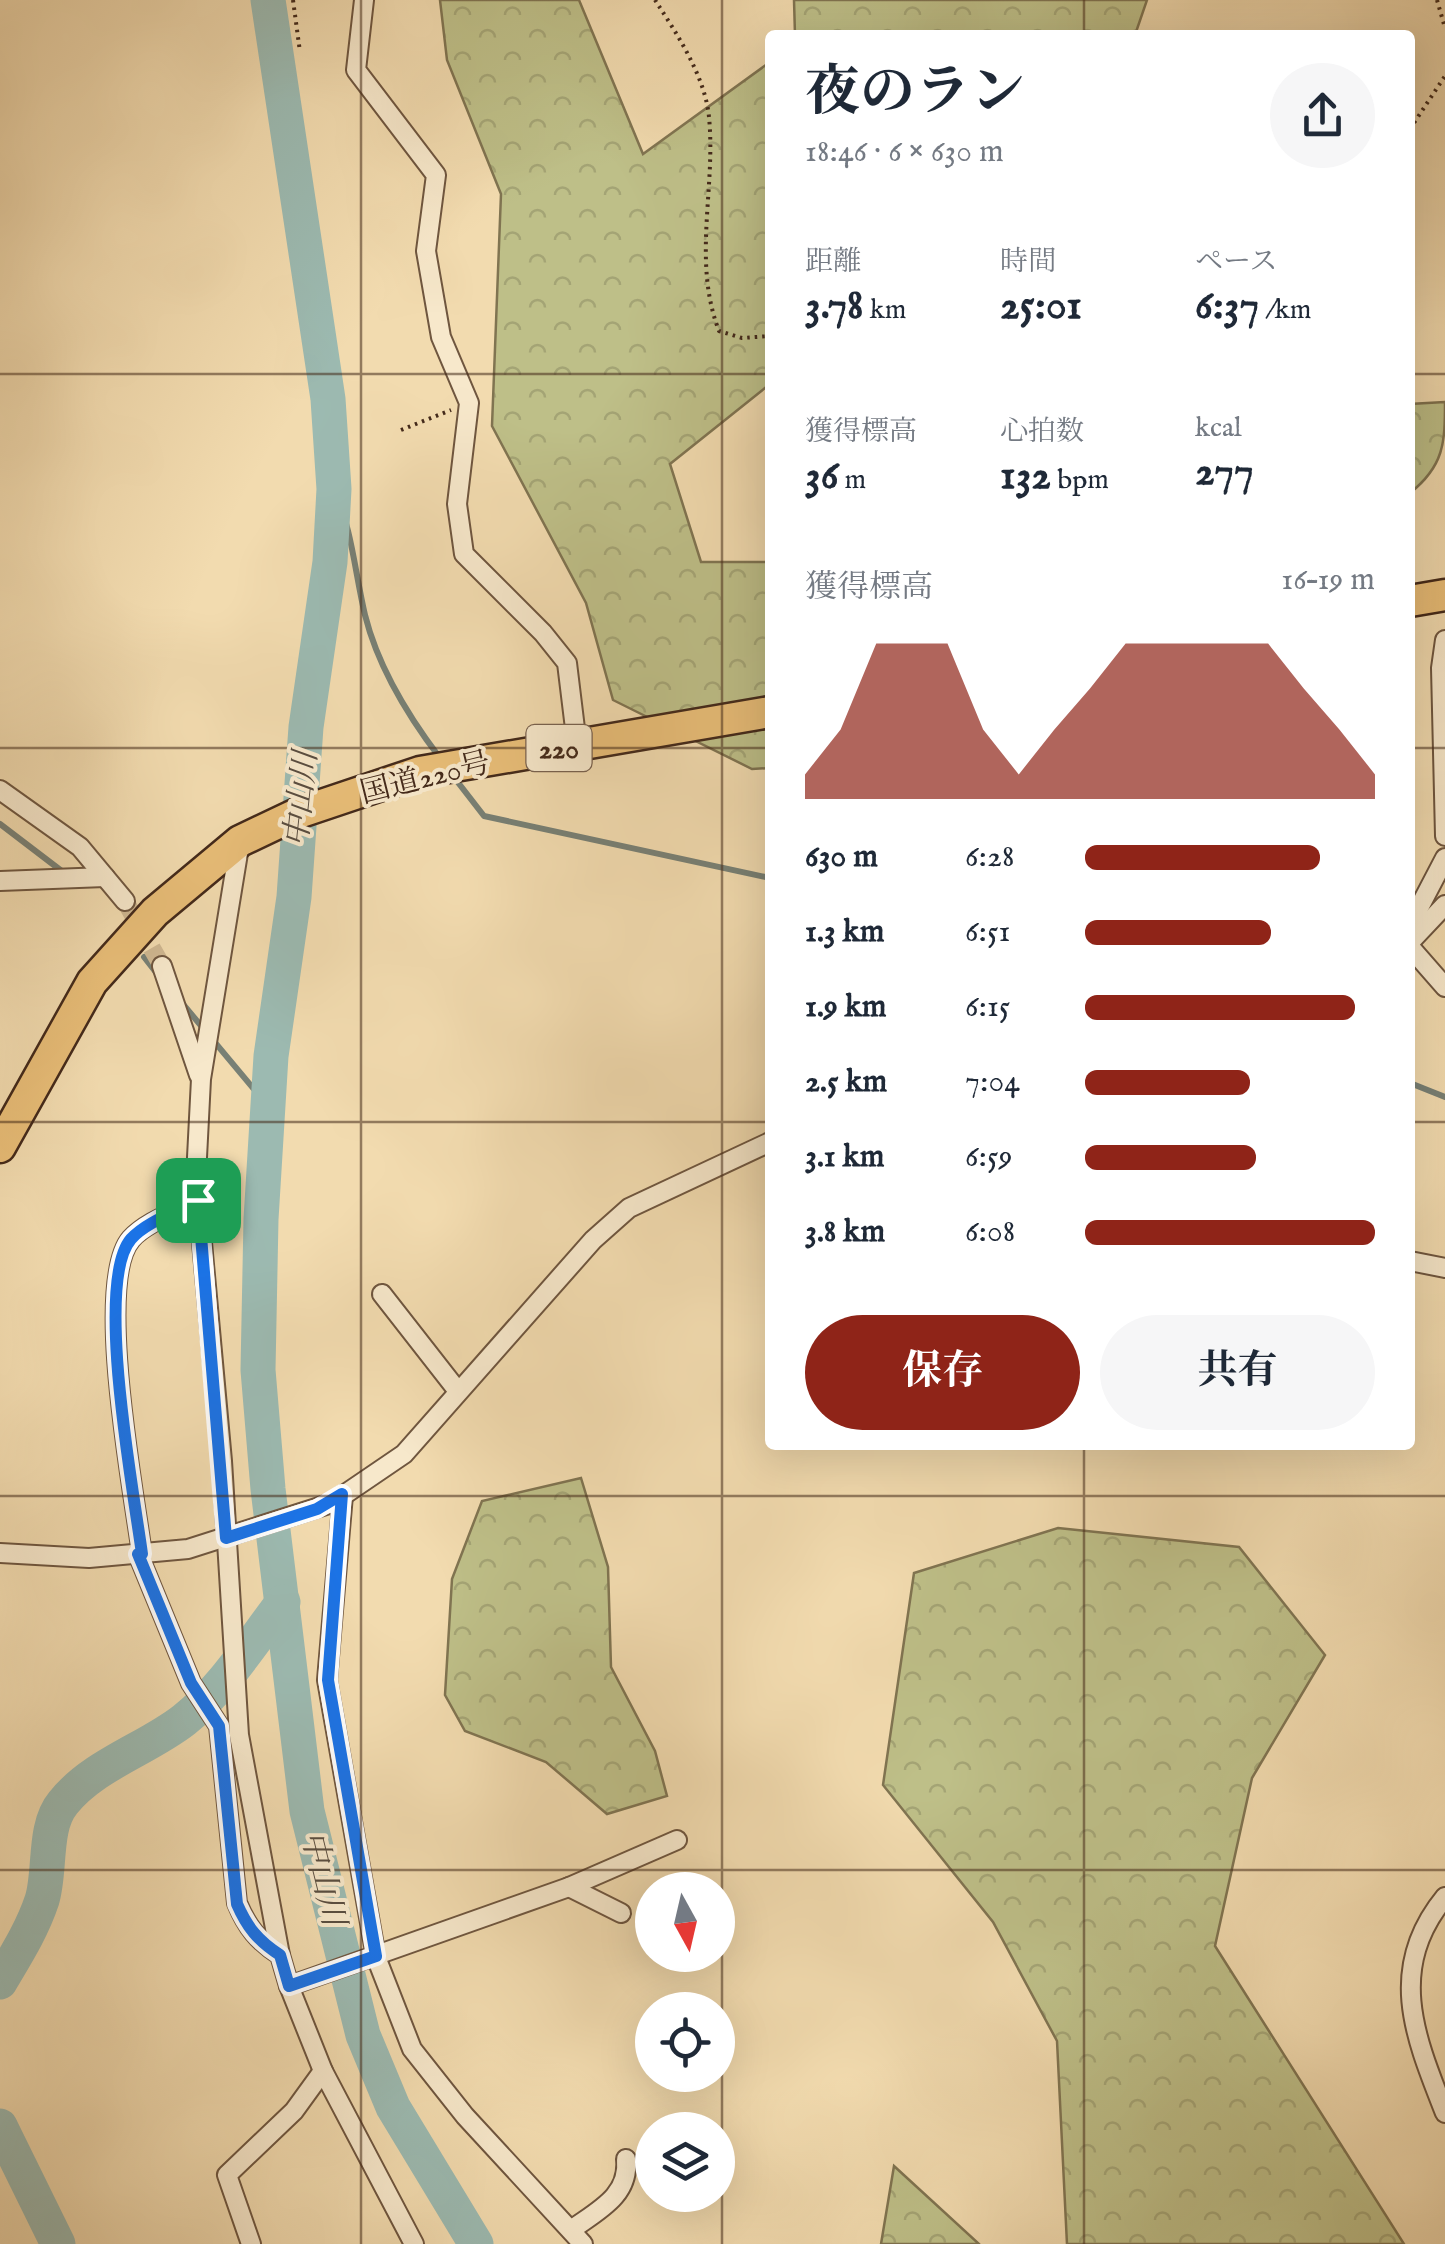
<!DOCTYPE html>
<html lang="ja">
<head>
<meta charset="utf-8">
<style>
	body { margin:0; font-family:"IM FELL English","Noto Serif JP",serif; background:#f6f6f7; color:#1f2937; height:100vh; display:flex; flex-direction:column; font-size:38px; white-space:nowrap }
	* { box-sizing:border-box; margin:0 }
	p { font-size:32px; color:#747a83 }
	.icon { flex:none; width:55px; height:55px; fill:none; stroke:currentColor; stroke-width:2; stroke-linecap:round; stroke-linejoin:round }
	.map { position:relative; flex:1; overflow:hidden }
	.details { position:absolute; left:765px; top:30px; width:650px; height:1420px; display:flex; flex-direction:column; background:#fff; border-radius:10px; box-shadow:0 10px 40px #0002 }
	.details>* { flex:none }
	.needle { width:65px; rotate:172deg }
	.tools { position:absolute; left:635px; top:1872px; display:grid; gap:20px }
	.tools a { display:grid; place-items:center; width:100px; height:100px; border-radius:50%; background:#fff; box-shadow:0 10px 40px #0002; font-size:50px }
	.pin { position:absolute; display:grid; place-items:center; width:85px; height:85px; color:#fff; margin:-42px; border-radius:20px; box-shadow:0 5px 15px #0006 }
	.round { display:grid; place-items:center; flex:none; width:105px; height:105px; border-radius:52px; background:#f6f6f7 }
	.overview { display:flex; align-items:center; justify-content:space-between; height:170px; padding:0 40px }
	h1 { font-size:55px; font-weight:700; line-height:75px }
	.stats { display:grid; grid-template-columns:repeat(3,1fr); gap:15px; height:170px; padding:10px 40px }
	.stats div { display:grid; align-content:center }
	.stats b { font-size:42px; font-weight:700 }
	.stats small { font-size:28px; font-weight:400 }
	.stats p { font-size:28px }
	.chart { height:280px; padding:20px 40px }
	.chart p { display:flex; justify-content:space-between }
	.chart svg { width:100%; height:180px; margin-top:10px; fill:#8f2418; opacity:.7 }
	.button { display:flex; gap:20px; margin-top:auto; padding:20px 40px }
	.button a { flex:1; height:115px; border-radius:60px; background:#8f2418; color:#fff; font-size:40px; font-weight:700; line-height:115px; text-align:center }
	.button a+a { background:#f6f6f7; color:#1f2937 }
	ul { padding:0 40px; list-style:none; font-size:32px }
	li { display:grid; grid-template-columns:160px 120px 1fr; align-items:center; height:75px }
	li i { height:25px; border-radius:12px; background:#8f2418 }
	.map>svg:first-child { display:block }
</style>
</head>
<body>
<div class="map">
<svg width="1445" height="2244" viewBox="0 0 1445 2244">
	<defs>
		<pattern id="forest-crowns" width="20" height="18" patternUnits="userSpaceOnUse" patternTransform="scale(2.5)"><rect width="20" height="18" fill="#bebf88"/><path d="M2 6a3 3 0 1 1 6 0M12 15a3 3 0 1 1 6 0" fill="none" stroke="#a4a475"/></pattern>
	</defs>
	<rect width="100%" height="100%" fill="#f2dbaf"/>
	<filter id="stains"><feTurbulence type="fractalNoise" baseFrequency=".002" numOctaves="4"/><feColorMatrix values="0 0 0 0 .2 0 0 0 0 .09 0 0 0 0 .02 0 0 0 .5 -.17"/></filter>
	<radialGradient id="worn" r=".72"><stop offset=".6" stop-color="#630" stop-opacity="0"/><stop offset="1" stop-color="#630" stop-opacity=".3"/></radialGradient>
	<g fill="url(#forest-crowns)" stroke="#807451" stroke-width="2.5">
		<polygon points="440,0 579,0 643,154 770,62 770,384 670,464 701,562 770,562 770,768 752,769 613,700 586,603 492,426 501,194 447,60"/>
		<polygon points="794,0 1147,0 1135,35 795,35"/>
		<path d="M1445,402c0,41 -1,64 -35,91v-89z"/>
		<polygon points="581,1478 608,1567 611,1667 655,1751 667,1796 607,1814 546,1762 465,1731 445,1695 452,1579 482,1501"/>
		<polygon points="1058,1528 1239,1547 1325,1655 1252,1778 1215,1946 1404,2244 1067,2244 1057,2041 993,1922 883,1785 914,1573"/>
		<polygon points="894,2166 979,2244 881,2244"/>
	</g>
	<g fill="none" stroke-linecap="round" stroke-linejoin="round">
		<g stroke="#788075" stroke-width="6">
			<path d="M334,489c18,40 21,84 31,126 13,52 43,101 75,143"/>
			<polyline points="453,776 484,816 770,878"/>
			<polyline points="0,824 63,872"/>
			<polyline points="144,957 158,975"/>
			<polyline points="182,1003 268,1106"/>
			<polyline points="1410,1083 1445,1097"/>
		</g>
		<g stroke="#9cbab1" stroke-width="35">
			<polyline points="268,0 328,399 334,489 330,562 306,727 294,897 271,1056 261,1219 258,1370 268,1489 307,1811 363,2035 393,2107 476,2244"/>
			<path d="M0,1982c16,-27 32,-52 42,-82 9,-29 1,-73 21,-97 30,-38 84,-54 121,-83 40,-32 68,-78 99,-118"/>
			<polyline points="0,2126 58,2244"/>
		</g>
		<polyline stroke="#cfb791" stroke-width="18" stroke-dasharray="18 9" stroke-linecap="butt" points="125,901 162,966"/>
		<g stroke="#6f563f" stroke-width="22">
			<g id="minor">
				<polyline points="364,0 356,70 436,175 426,251 441,337 469,403 457,504 464,554 543,633 567,663 577,745"/>
				<polyline points="1445,640 1441,668 1445,836"/>
				<polyline points="0,790 80,847 125,901"/>
				<polyline points="240,841 201,1079 196,1177 222,1461 239,1735 280,1955"/>
				<polyline points="0,881 105,877"/>
				<polyline points="1410,925 1445,858"/>
				<polyline points="1410,942 1445,905"/>
				<polyline points="1410,947 1445,987"/>
				<polyline points="162,966 199,1075"/>
				<polyline points="1410,1261 1445,1268"/>
				<polyline points="382,1294 457,1390"/>
				<polyline points="343,1495 327,1680 376,1957 412,2049 465,2116 583,2244"/>
				<polyline points="0,1553 89,1558 188,1549 332,1503 404,1454 593,1240 629,1208 770,1142"/>
				<path d="M138,1554l53,129 28,43 18,177c10,24 21,38 43,52l9,31 280,-99 108,-47"/>
				<path d="M142,1554c-8,-61 -48,-272 -11,-315 15,-17 47,-28 67,-39"/>
				<polyline points="569,1887 621,1913"/>
				<path d="M1445,1897c-59,72 -30,140 0,216"/>
				<polyline points="289,1986 323,2071 414,2244"/>
				<path d="M571,2230c26,-19 59,-34 55,-71"/>
				<polyline points="251,2244 227,2175 294,2111 323,2071"/>
			</g>
		</g>
		<g stroke="#43291a" stroke-width="35">
			<g id="trunk">
				<polyline points="1410,601 1445,595"/>
				<polyline points="0,1147 92,982 155,912 240,841 301,812 420,772 770,712"/>
			</g>
		</g>
		<g stroke="#43291a" stroke-width="4" stroke-dasharray="2.5 5" stroke-linecap="butt">
			<polyline points="293,0 300,52"/>
			<path d="M655,0c22,34 50,76 54,117 7,72 -17,144 10,214l23,7 28,-2"/>
			<polyline points="1437,0 1445,28"/>
			<polyline points="1410,129 1445,76"/>
			<polyline points="401,430 451,410"/>
		</g>
		<use href="#minor" stroke="#f7e8cb" stroke-width="18"/>
		<use href="#trunk" stroke="#e9be78" stroke-width="30"/>
	</g>
	<g fill="none" stroke-linecap="round" stroke-linejoin="round">
		<g stroke="#fff" stroke-width="20">
			<path id="route" d="M198,1200l28,338 91,-29 25,-15 -14,186 48,276 -87,30 -9,-31c-22,-14 -33,-28 -43,-51l-18,-178 -28,-43 -53,-129h4c-8,-61 -48,-272 -11,-315 15,-17 47,-28 67,-39z"/>
		</g>
		<use href="#route" stroke="#1a73e8" stroke-width="12"/>
	</g>
	<path fill="none" stroke="#43291a" stroke-width="2.5" stroke-opacity="0.55" d="M361,0v2244M722,0v2244M1084,0v35M0,374h770M1410,374h35M0,748h770M1410,748h35M0,1122h770M1410,1122h35M1084,1445v799M0,1496h1445M0,1870h1445"/>
	<g text-anchor="middle" stroke-width="8" stroke-linejoin="round" paint-order="stroke">
		<rect fill="#f7e8cb" stroke="#79624f" stroke-width="2.5" x="526.5" y="725" width="65" height="46" rx="8"/>
		<g font-size="28" font-weight="bold" fill="#43291a">
			<text x="559" y="758">220</text>
		</g>
		<g font-size="30" fill="#43291a" stroke="#f7e8cb">
			<text transform="translate(425 777) rotate(-14)" y="10">国道220号</text>
		</g>
		<g font-size="32" font-style="italic" fill="#594d40" stroke="#f7e8cb">
			<text transform="translate(300 799) rotate(-84)" y="11">中山川</text>
			<text transform="translate(324 1878) rotate(76)" y="11">中山川</text>
		</g>
	</g>
	<rect width="100%" height="100%" filter="url(#stains)"/>
	<rect width="100%" height="100%" fill="url(#worn)"/>
</svg>
<div class="tools">
<a><svg class="needle" viewBox="-14 -14 28 28"><path d="M0-13l5 13h-10z" fill="#e53935"/><path d="M0 13l5-13h-10z" fill="#747a83"/></svg></a>
<a><svg class="icon" aria-label="locate" viewBox="0 0 24 24"><circle cx="12" cy="12" r="6"/><path d="M12 2v4M12 18v4M2 12h4M18 12h4"/></svg></a>
<a><svg class="icon" aria-label="layers" viewBox="0 0 24 24"><path d="M12 4l9 5-9 5-9-5zM3 14l9 5 9-5"/></svg></a>
</div>
<div class="pin" style="left:198px;top:1200px;background:#1e9e55"><svg class="icon" aria-label="arrive" viewBox="0 0 24 24"><path d="M6 21V4h12l-3 4 3 4H6"/></svg></div>
<section class="details">
<div class="overview"><div><h1>夜のラン</h1><p>18:46 · 6 × 630 m</p></div><a class="round"><svg class="icon" aria-label="share" viewBox="0 0 24 24"><path d="M12 15V3M7 8l5-5 5 5M5 13v7h14v-7"/></svg></a></div>
<div class="stats">
<div><p>距離</p><b>3.78<small> km</small></b></div>
<div><p>時間</p><b>25:01</b></div>
<div><p>ペース</p><b>6:37<small> /km</small></b></div>
</div>
<div class="stats">
<div><p>獲得標高</p><b>36<small> m</small></b></div>
<div><p>心拍数</p><b>132<small> bpm</small></b></div>
<div><p>kcal</p><b>277</b></div>
</div>
<div class="chart"><p><span>獲得標高</span>16–19 m</p>
<svg viewBox="0 0 160 44" preserveAspectRatio="none"><path d="M0 44V38L10 27L20 6L30 6L40 6L50 27L60 38L70 27L80 17L90 6L100 6L110 6L120 6L130 6L140 17L150 27L160 38V44z"/></svg>
</div>
<ul>
<li><b>630 m</b>6:28<i style="width:81%"></i></li>
<li><b>1.3 km</b>6:51<i style="width:64%"></i></li>
<li><b>1.9 km</b>6:15<i style="width:93%"></i></li>
<li><b>2.5 km</b>7:04<i style="width:57%"></i></li>
<li><b>3.1 km</b>6:59<i style="width:59%"></i></li>
<li><b>3.8 km</b>6:08<i style="width:100%"></i></li>
</ul>
<div class="button"><a>保存</a><a>共有</a></div>
</section>
</div>
</body>
</html>
